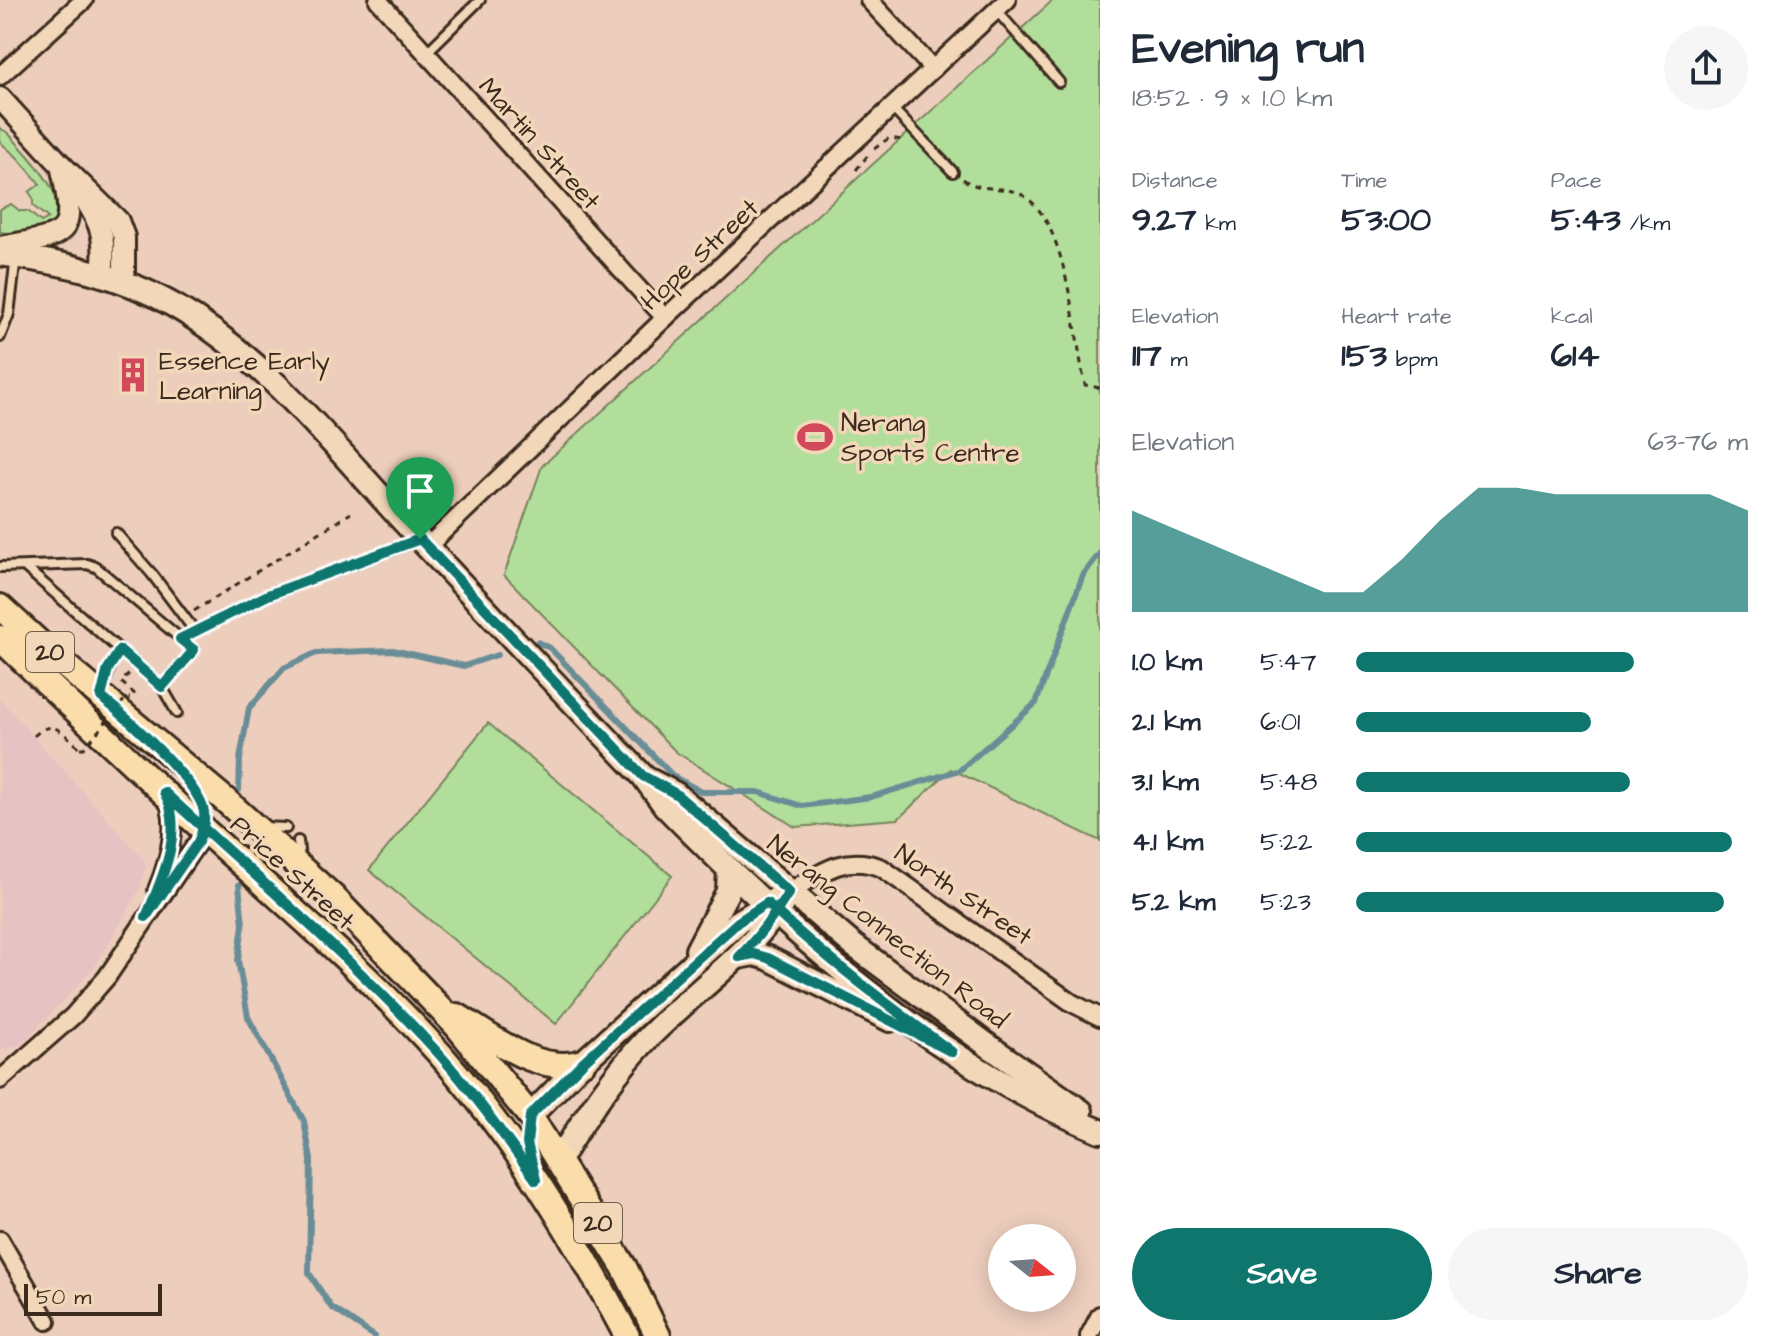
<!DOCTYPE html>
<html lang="en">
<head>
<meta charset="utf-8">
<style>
	body { margin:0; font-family:"Architects Daughter",sans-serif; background:#f6f6f7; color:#1f2937; height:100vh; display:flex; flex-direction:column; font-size:30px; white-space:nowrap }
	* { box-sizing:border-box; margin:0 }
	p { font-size:26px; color:#747a83 }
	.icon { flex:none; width:44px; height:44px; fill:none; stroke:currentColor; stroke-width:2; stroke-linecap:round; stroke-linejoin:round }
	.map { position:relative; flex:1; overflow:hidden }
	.sheet { display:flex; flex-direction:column; background:#fff; width:680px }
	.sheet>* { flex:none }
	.needle { width:52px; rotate:107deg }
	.fabs { position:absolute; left:988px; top:1224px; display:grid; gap:16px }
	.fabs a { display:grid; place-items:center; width:88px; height:88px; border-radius:50%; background:#fff; box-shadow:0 4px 20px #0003; font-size:40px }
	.scale { position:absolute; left:24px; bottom:20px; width:138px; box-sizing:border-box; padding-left:8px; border:4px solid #3b2a1e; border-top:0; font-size:22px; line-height:28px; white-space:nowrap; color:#3b2a1e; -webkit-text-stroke:6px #f3d7b9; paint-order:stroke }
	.pin { position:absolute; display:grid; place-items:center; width:68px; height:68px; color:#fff; margin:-82px -34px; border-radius:50% 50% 50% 0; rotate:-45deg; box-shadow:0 0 8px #0007 }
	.pin .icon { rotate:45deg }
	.round { display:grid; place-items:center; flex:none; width:84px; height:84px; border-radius:42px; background:#f6f6f7 }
	.overview { display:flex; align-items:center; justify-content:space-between; height:136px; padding:0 32px }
	h1 { font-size:44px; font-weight:700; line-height:60px }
	.metrics { display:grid; grid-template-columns:repeat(3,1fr); gap:12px; height:136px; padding:8px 32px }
	.metrics div { display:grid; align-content:center }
	.metrics b { font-size:34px; font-weight:700 }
	.metrics small { font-size:22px; font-weight:400 }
	.metrics p { font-size:22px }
	.chart { height:224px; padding:16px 32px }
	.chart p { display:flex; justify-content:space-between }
	.chart svg { width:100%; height:144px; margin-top:8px; fill:#0f766e; opacity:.7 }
	.cta { display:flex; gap:16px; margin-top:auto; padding:16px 32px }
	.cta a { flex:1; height:92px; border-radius:48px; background:#0f766e; color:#fff; font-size:32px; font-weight:700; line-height:92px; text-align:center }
	.cta a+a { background:#f6f6f7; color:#1f2937 }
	ul { padding:0 32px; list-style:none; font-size:26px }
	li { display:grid; grid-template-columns:128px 96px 1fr; align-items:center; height:60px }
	li i { height:20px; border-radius:10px; background:#0f766e }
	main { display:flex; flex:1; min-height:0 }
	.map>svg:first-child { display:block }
</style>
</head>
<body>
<main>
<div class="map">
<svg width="1100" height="1336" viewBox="0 0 1100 1336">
	<rect width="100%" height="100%" fill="#edcebd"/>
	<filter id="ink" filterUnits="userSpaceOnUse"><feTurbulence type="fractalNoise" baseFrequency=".0125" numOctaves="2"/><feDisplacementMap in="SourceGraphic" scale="16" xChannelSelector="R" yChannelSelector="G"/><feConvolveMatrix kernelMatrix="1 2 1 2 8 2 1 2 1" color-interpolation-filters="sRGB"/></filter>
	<g filter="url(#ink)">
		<polygon fill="#e6c3c2" points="0,699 146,862 141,887 95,967 21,1045 0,1051"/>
		<g fill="#b2de9b" stroke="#76845c" stroke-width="2">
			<polygon points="1053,0 1100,0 1100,841 951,769 898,819 795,827 676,752 504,575 542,466"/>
			<path d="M0,128l8,5c18,21 89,89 24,101 -10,2 -22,-1 -32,-2v-23l11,-5 9,7h8l13,11 7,-4 -15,-12v-8l-4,-6 11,-8 -22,-26 -18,-16z"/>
			<polygon points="488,723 672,876 556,1024 369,870"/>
		</g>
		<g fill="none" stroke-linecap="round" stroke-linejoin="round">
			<g stroke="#698d97" stroke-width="6">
				<polyline points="537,642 550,648 674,777 702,792 758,792 802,806 871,797 960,770 1036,703 1083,575 1100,553"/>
				<polyline points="239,790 240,759 249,708 284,668 316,653 393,650 464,666 497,655"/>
				<polyline points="239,885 243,925 238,960 248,1017 304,1121 311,1160 309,1273 331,1307 374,1336"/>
			</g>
			<g stroke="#3b2a1e" stroke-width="14">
				<g id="service">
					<polyline points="997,11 1059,82"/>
					<polyline points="426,53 480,0"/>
					<polyline points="892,108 953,172"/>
					<polyline points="0,337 9,314 16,257"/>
					<polyline points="116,533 152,574 194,630"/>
					<polyline points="0,567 87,564 96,567 194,650 162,687"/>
					<polyline points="26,568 162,687 177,713"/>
					<polyline points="180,639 268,595 419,540"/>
					<polyline points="102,693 111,664 120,650"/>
					<polyline points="263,827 286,828"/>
					<polyline points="298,841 300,860"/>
				</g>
			</g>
			<g stroke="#3b2a1e" stroke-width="22">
				<g id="minor">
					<polyline points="378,0 665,318"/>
					<polyline points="869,0 933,69"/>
					<polyline points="0,76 84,0"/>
					<polyline points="427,547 665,318 1007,0"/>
					<path d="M157,890c11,-27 23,-66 9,-94"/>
					<path d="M789,892c32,-19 55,-39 93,-24l190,135 28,14"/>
					<polyline points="0,1080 73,1016 107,977 198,842 203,828"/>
					<polyline points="0,1240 47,1321"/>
					<polyline points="1089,1336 1100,1315"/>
				</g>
			</g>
			<g stroke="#3b2a1e" stroke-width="26">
				<g id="tertiary">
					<polyline points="0,98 61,165 118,221 124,237 124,282"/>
					<path d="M84,198c19,28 22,43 18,77"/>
					<path d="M0,247c68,-13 78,-7 61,-82"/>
				</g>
			</g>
			<g stroke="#3b2a1e" stroke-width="28">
				<g id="secondary">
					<path d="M0,254c60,8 121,21 173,51 89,51 153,132 221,206 82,89 165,177 249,265l22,30c126,128 267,256 435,325"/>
					<polyline points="649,780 676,794 853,945 986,1044 1081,1111"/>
					<polyline points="697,950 728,891 729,869"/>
					<polyline points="739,957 754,954 768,958 890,1020"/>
					<polyline points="530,1116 583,1062 738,922 778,898"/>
					<path d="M559,1160c25,-42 53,-84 87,-120 46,-48 102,-83 139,-140"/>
				</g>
			</g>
			<g stroke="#3b2a1e" stroke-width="30">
				<g id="primary">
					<polyline points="0,607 56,658 225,800 334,898 457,1026 530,1116 624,1267 658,1336"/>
					<path d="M0,638c67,64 134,128 203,191 81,73 164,144 237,225 75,85 134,182 187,282"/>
					<path d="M457,1016c37,22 81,60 126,46"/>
				</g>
			</g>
			<g stroke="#3b2a1e" stroke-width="3" stroke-dasharray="6 6" stroke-linecap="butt">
				<polyline points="874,149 889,138 903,140"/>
				<polyline points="856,170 869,154"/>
				<path d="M963,179c19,15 45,4 64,19 41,30 47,136 58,187l15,3"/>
				<polyline points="194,611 351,513"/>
				<polyline points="129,674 121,682 137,696"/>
				<path d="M34,736c20,-19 29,-2 46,12"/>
			</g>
			<use href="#service" stroke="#f3d7b9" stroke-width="8"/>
			<use href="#minor" stroke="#f3d7b9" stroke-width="16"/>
			<use href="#tertiary" stroke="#f3d7b9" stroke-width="20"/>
			<use href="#secondary" stroke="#f3d7b9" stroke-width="22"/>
			<use href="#primary" stroke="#faddab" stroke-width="24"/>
			<polyline stroke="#3b2a1e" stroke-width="3" stroke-dasharray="6 6" stroke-linecap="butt" points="80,748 84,748 126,698 130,698"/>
		</g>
	</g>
	<g fill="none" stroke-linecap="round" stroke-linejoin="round" filter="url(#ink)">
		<g stroke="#fff" stroke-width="16">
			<path id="route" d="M420,539l-152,56 -88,44 14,11 -32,37 -42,-37 -12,19 -7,28c24,19 99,86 103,115 1,10 -2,21 -6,30l-52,75c15,-36 40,-87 18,-125 93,86 189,167 275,262 35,39 66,83 97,126l-9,-37 3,-27 53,-54 155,-140 29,-19c58,55 121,102 185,149l-184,-94 -14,-4 -15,3c20,-20 35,-41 50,-65l-113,-98 -33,-18 -223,-237"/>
		</g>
		<use href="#route" stroke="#0f766e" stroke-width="10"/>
	</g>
	<defs>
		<g id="building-bare" transform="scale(2.76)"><path d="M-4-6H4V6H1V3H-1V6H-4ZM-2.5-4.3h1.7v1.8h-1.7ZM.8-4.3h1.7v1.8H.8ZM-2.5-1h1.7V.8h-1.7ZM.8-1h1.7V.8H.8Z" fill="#d1495b" stroke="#f3d7b9" stroke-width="2.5" paint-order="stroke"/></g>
		<g id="stadium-bare" transform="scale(2.76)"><path d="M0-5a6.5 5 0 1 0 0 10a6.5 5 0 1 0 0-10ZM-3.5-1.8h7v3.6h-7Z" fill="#d1495b" stroke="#f3d7b9" stroke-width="2.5" paint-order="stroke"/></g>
	</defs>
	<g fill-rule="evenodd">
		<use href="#building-bare" x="133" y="375"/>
		<use href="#stadium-bare" x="815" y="437"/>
	</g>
	<g text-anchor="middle" stroke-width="7" stroke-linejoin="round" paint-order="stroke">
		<g fill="#f3d7b9" stroke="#725e4c" stroke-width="2">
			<rect x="26" y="632" width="48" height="40" rx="6"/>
			<rect x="574" y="1203" width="48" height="40" rx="6"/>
		</g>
		<g font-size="24" font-weight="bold" fill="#3b2a1e">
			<text x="50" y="660">20</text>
			<text x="598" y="1231">20</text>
		</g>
		<g font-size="26" fill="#3b2a1e" stroke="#f3d7b9">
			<text transform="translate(540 143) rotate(48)" y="9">Martin Street</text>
			<text transform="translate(699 254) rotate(-43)" y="9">Hope Street</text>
			<text transform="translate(293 872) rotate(42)" y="9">Price Street</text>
			<text transform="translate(964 894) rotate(34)" y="9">North Street</text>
			<text transform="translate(888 931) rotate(38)" y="9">Nerang Connection Road</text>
		</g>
		<g font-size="26" fill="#3b2a1e" stroke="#f3d7b9" text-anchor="start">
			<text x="159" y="369">Essence Early<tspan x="159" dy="30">Learning</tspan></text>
			<text x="841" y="431">Nerang<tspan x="841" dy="30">Sports Centre</tspan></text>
		</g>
	</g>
</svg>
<div class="fabs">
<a><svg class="needle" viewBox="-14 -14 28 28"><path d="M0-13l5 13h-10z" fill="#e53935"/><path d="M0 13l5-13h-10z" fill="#747a83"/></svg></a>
</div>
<div class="scale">50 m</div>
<div class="pin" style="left:420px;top:539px;background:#1e9e55"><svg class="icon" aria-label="arrive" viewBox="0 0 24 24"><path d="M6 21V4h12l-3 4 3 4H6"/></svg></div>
</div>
<section class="sheet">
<div class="overview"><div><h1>Evening run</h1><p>18:52 · 9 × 1.0 km</p></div><a class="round"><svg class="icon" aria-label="share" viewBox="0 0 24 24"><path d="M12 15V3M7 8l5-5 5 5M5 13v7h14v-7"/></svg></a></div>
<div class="metrics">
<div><p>Distance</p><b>9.27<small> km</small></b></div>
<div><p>Time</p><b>53:00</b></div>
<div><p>Pace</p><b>5:43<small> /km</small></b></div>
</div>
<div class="metrics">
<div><p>Elevation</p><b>117<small> m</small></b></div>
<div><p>Heart rate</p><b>153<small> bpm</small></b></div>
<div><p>kcal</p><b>614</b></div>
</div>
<div class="chart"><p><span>Elevation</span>63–76 m</p>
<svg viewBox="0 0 160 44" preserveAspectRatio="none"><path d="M0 44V13L10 18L20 23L30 28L40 33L50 38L60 38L70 28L80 16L90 6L100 6L110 8L120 8L130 8L140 8L150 8L160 13V44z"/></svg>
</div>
<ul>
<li><b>1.0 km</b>5:47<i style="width:71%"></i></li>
<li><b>2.1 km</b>6:01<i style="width:60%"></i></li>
<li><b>3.1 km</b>5:48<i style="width:70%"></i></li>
<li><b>4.1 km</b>5:22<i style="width:96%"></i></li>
<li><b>5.2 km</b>5:23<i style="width:94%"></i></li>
</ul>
<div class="cta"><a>Save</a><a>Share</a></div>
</section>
</main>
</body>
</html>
